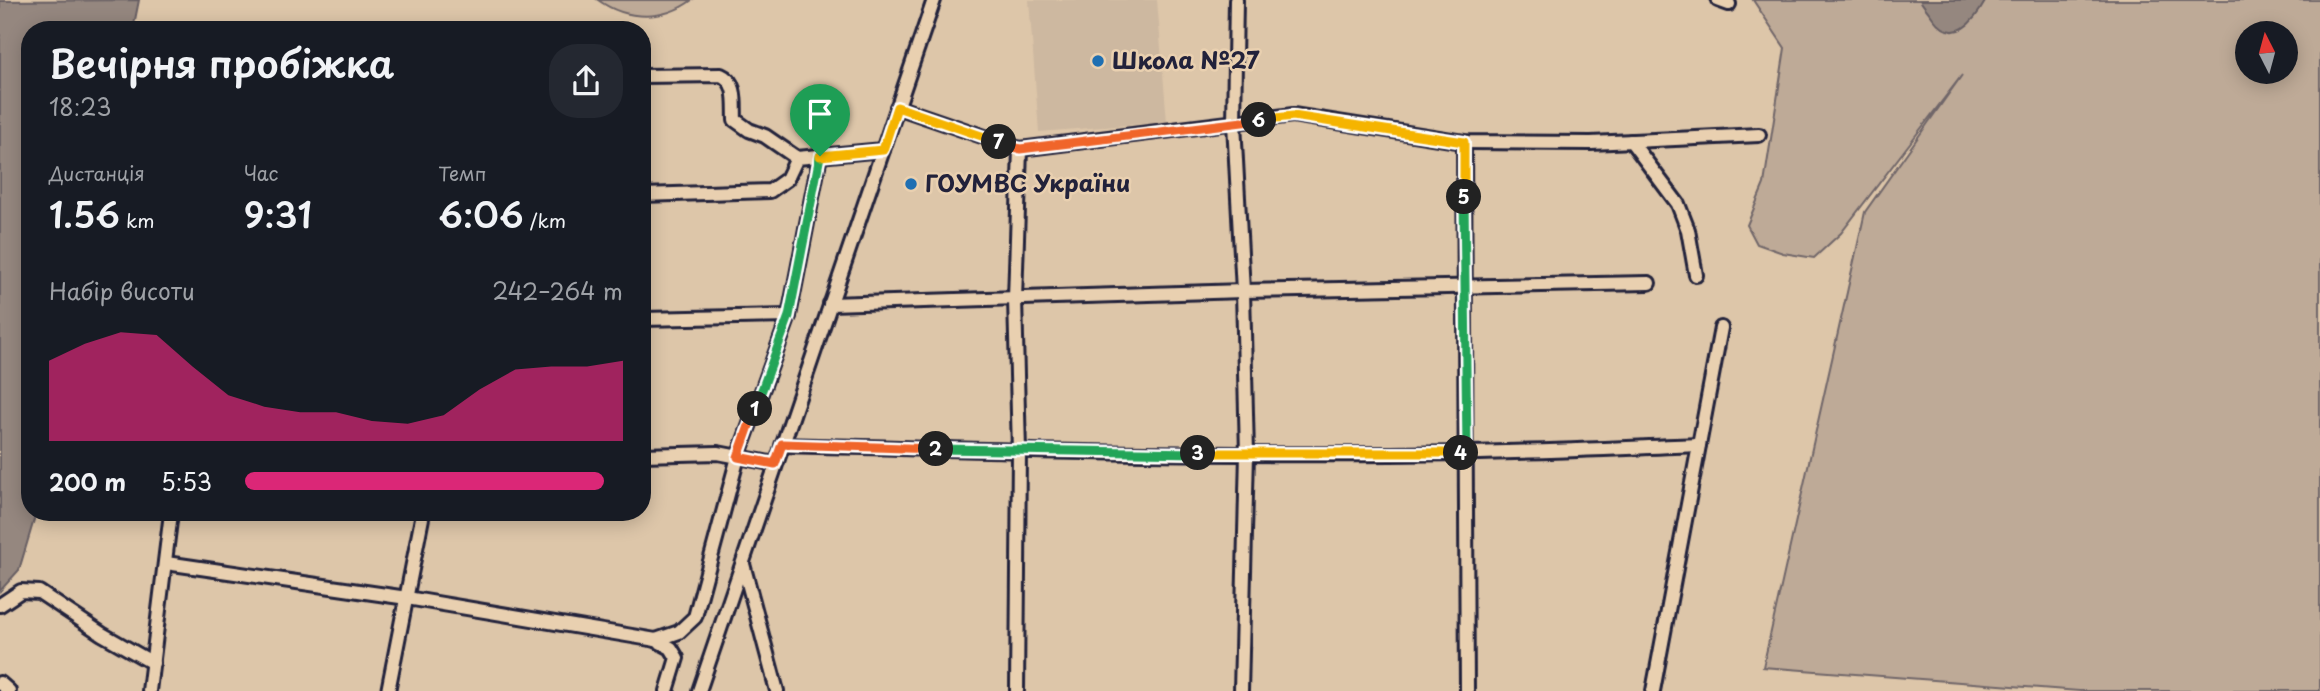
<!DOCTYPE html>
<html lang="uk">
<head>
<meta charset="utf-8">
<style>
	body { margin:0; font-family:"Playpen Sans",sans-serif; background:#242831; color:#f1f3f6; height:100vh; display:flex; flex-direction:column; font-size:26px; white-space:nowrap }
	* { box-sizing:border-box; margin:0 }
	p { font-size:23px; color:#9ea1a6 }
	.icon { flex:none; width:38px; height:38px; fill:none; stroke:currentColor; stroke-width:2; stroke-linecap:round; stroke-linejoin:round }
	.map { position:relative; flex:1; overflow:hidden }
	.details { position:absolute; left:21px; top:21px; width:630px; height:500px; display:flex; flex-direction:column; background:#171b24; border-radius:28px; box-shadow:0 4px 18px #0003 }
	.details>* { flex:none }
	.needle { width:46px; rotate:354deg }
	.buttons { position:absolute; left:2235px; top:21px; display:grid; gap:14px }
	.buttons a { display:grid; place-items:center; width:63px; height:63px; border-radius:50%; background:#171b24; box-shadow:0 4px 18px #0003; font-size:35px }
	.pin { position:absolute; display:grid; place-items:center; width:60px; height:60px; color:#fff; margin:-72px -30px; border-radius:50% 50% 50% 0; rotate:-45deg; box-shadow:0 0 7px #0007 }
	.pin .icon { rotate:45deg }
	.km { position:absolute; width:35px; height:35px; margin:-18px; border-radius:50%; background:#222; color:#fff; font-size:19px; line-height:35px; text-align:center }
	.round { display:grid; place-items:center; flex:none; width:74px; height:74px; border-radius:28px; background:#242831 }
	.summary { display:flex; align-items:center; justify-content:space-between; height:119px; padding:0 28px }
	h1 { font-size:38px; font-weight:600; line-height:52px }
	.metrics { display:grid; grid-template-columns:repeat(3,1fr); gap:10px; height:119px; padding:7px 28px }
	.metrics div { display:grid; align-content:center }
	.metrics b { font-size:35px; font-weight:600 }
	.metrics small { font-size:19px; font-weight:400 }
	.metrics p { font-size:19px }
	.chart { height:196px; padding:14px 28px }
	.chart p { display:flex; justify-content:space-between }
	.chart svg { width:100%; height:126px; margin-top:7px; fill:#db2777; opacity:.7 }
	ul { padding:0 28px; list-style:none; font-size:23px }
	li { display:grid; grid-template-columns:112px 84px 1fr; align-items:center; height:52px }
	li i { height:18px; border-radius:9px; background:#db2777 }
	.map>svg:first-child { display:block }
</style>
</head>
<body>
<div class="map">
<svg width="2320" height="691" viewBox="0 0 2320 691">
	<rect width="100%" height="100%" fill="#ddc6a9"/>
	<filter id="ink" filterUnits="userSpaceOnUse"><feTurbulence type="fractalNoise" baseFrequency=".0143" numOctaves="2"/><feDisplacementMap in="SourceGraphic" scale="14" xChannelSelector="R" yChannelSelector="G"/><feConvolveMatrix kernelMatrix="1 2 1 2 8 2 1 2 1" color-interpolation-filters="sRGB"/></filter>
	<g filter="url(#ink)">
		<polygon fill="#cdb8a0" points="1029,0 1157,0 1167,122 1039,132"/>
		<g fill="#beaa97" stroke="#706669" stroke-width="2" fill-rule="evenodd">
			<path d="M598,0h94c-28,21 -65,21 -94,0z"/>
			<path d="M1753,0h567v691h-241l-316,-24 102,-455 97,-137 -121,158 -27,25 -31,-5 -26,-9 -10,-19 17,-41 21,-136zM2247,33h39v39h-39z"/>
		</g>
		<g fill="#95877f" stroke="#675f64" stroke-width="2">
			<polygon points="139,0 133,30 30,30 30,513 36,513 19,570 0,591 0,1"/>
			<path d="M1920,0h66c-12,22 -32,47 -53,18 -4,-6 -9,-11 -13,-18z"/>
		</g>
		<g fill="none" stroke-linecap="round" stroke-linejoin="round">
			<g stroke="#22223b" stroke-width="18">
				<g id="minor">
					<polyline points="1236,0 1234,123 1243,291 1247,454 1241,691"/>
					<polyline points="1718,0 1729,4"/>
					<path d="M642,76l79,-1c17,7 13,29 14,45l14,10 16,6 32,22 86,-8"/>
					<polyline points="897,107 1020,149 1293,115 1464,142 1591,143 1759,135"/>
					<polyline points="1631,141 1678,204 1688,230 1696,275"/>
					<polyline points="1464,142 1467,691"/>
					<polyline points="642,195 770,191 787,179 797,158"/>
					<polyline points="830,304 1243,291 1649,283"/>
					<polyline points="642,319 789,316"/>
					<path d="M782,445c228,6 456,12 684,8 78,-1 155,-5 233,-8"/>
					<polyline points="642,455 718,453 775,464"/>
					<polyline points="166,563 407,598 656,640 671,648 677,658 667,691"/>
					<polyline points="743,564 777,691"/>
					<polyline points="0,605 21,591 39,592 102,634 153,663"/>
					<polyline points="656,640 679,632 695,617 738,457 789,316 820,156"/>
					<polyline points="0,683 9,691"/>
					<polyline points="149,691 171,513"/>
					<polyline points="388,691 423,513"/>
					<polyline points="699,691 934,0"/>
					<polyline points="1017,691 1019,451 1015,299 1020,149"/>
					<polyline points="1653,691 1721,328"/>
				</g>
			</g>
			<use href="#minor" stroke="#e9d0b0" stroke-width="12"/>
		</g>
	</g>
	<g fill="none" stroke-linecap="round" stroke-linejoin="round" filter="url(#ink)">
		<g stroke="#fff" stroke-width="14">
			<polyline id="split-1" points="755,409 789,316 820,156"/>
		</g>
		<g stroke="#fff" stroke-width="14">
			<polyline id="split-2" points="755,409 738,457 775,464 782,444 936,449"/>
		</g>
		<g stroke="#fff" stroke-width="14">
			<polyline id="split-3" points="936,449 1198,453"/>
		</g>
		<g stroke="#fff" stroke-width="14">
			<polyline id="split-4" points="1198,453 1461,453"/>
		</g>
		<g stroke="#fff" stroke-width="14">
			<polyline id="split-5" points="1461,453 1467,453 1464,197"/>
		</g>
		<g stroke="#fff" stroke-width="14">
			<polyline id="split-6" points="1259,120 1293,116 1464,142 1464,197"/>
		</g>
		<g stroke="#fff" stroke-width="14">
			<polyline id="split-7" points="999,142 1020,149 1259,120"/>
		</g>
		<g stroke="#fff" stroke-width="14">
			<polyline id="split-8" points="820,156 883,150 897,107 999,142"/>
		</g>
		<use href="#split-1" stroke="#22a559" stroke-width="9"/>
		<use href="#split-2" stroke="#f0652b" stroke-width="9"/>
		<use href="#split-3" stroke="#22a559" stroke-width="9"/>
		<use href="#split-4" stroke="#f5b400" stroke-width="9"/>
		<use href="#split-5" stroke="#22a559" stroke-width="9"/>
		<use href="#split-6" stroke="#f5b400" stroke-width="9"/>
		<use href="#split-7" stroke="#f0652b" stroke-width="9"/>
		<use href="#split-8" stroke="#f5b400" stroke-width="9"/>
	</g>
	<g fill="#1f6fb2" stroke="#e9d0b0" stroke-width="2.5">
		<circle cx="1098" cy="61" r="7"/>
		<circle cx="911" cy="184" r="7"/>
	</g>
	<g text-anchor="middle" stroke-width="5" stroke-linejoin="round" paint-order="stroke">
		<g font-size="23" font-weight="bold" fill="#22223b" stroke="#e9d0b0" text-anchor="start">
			<text x="1112" y="69">Школа №27</text>
			<text x="925" y="192">ГОУМВС України</text>
		</g>
	</g>
</svg>
<div class="buttons">
<a><svg class="needle" viewBox="-14 -14 28 28"><path d="M0-13l5 13h-10z" fill="#e53935"/><path d="M0 13l5-13h-10z" fill="#9ea1a6"/></svg></a>
</div>
<div class="pin" style="left:820px;top:156px;background:#1e9e55"><svg class="icon" aria-label="arrive" viewBox="0 0 24 24"><path d="M6 21V4h12l-3 4 3 4H6"/></svg></div>
<b class="km" style="left:755px;top:409px">1</b>
<b class="km" style="left:936px;top:449px">2</b>
<b class="km" style="left:1198px;top:453px">3</b>
<b class="km" style="left:1461px;top:453px">4</b>
<b class="km" style="left:1464px;top:197px">5</b>
<b class="km" style="left:1259px;top:120px">6</b>
<b class="km" style="left:999px;top:142px">7</b>
<section class="details">
<div class="summary"><div><h1>Вечірня пробіжка</h1><p>18:23</p></div><a class="round"><svg class="icon" aria-label="share" viewBox="0 0 24 24"><path d="M12 15V3M7 8l5-5 5 5M5 13v7h14v-7"/></svg></a></div>
<div class="metrics">
<div><p>Дистанція</p><b>1.56<small> km</small></b></div>
<div><p>Час</p><b>9:31</b></div>
<div><p>Темп</p><b>6:06<small> /km</small></b></div>
</div>
<div class="chart"><p><span>Набір висоти</span>242–264 m</p>
<svg viewBox="0 0 160 44" preserveAspectRatio="none"><path d="M0 44V16L10 10L20 6L30 7L40 18L50 28L60 32L70 34L80 34L90 37L100 38L110 35L120 26L130 19L140 18L150 18L160 16V44z"/></svg>
</div>
<ul>
<li><b>200 m</b>5:53<i style="width:95%"></i></li>
</ul>
</section>
</div>
</body>
</html>
